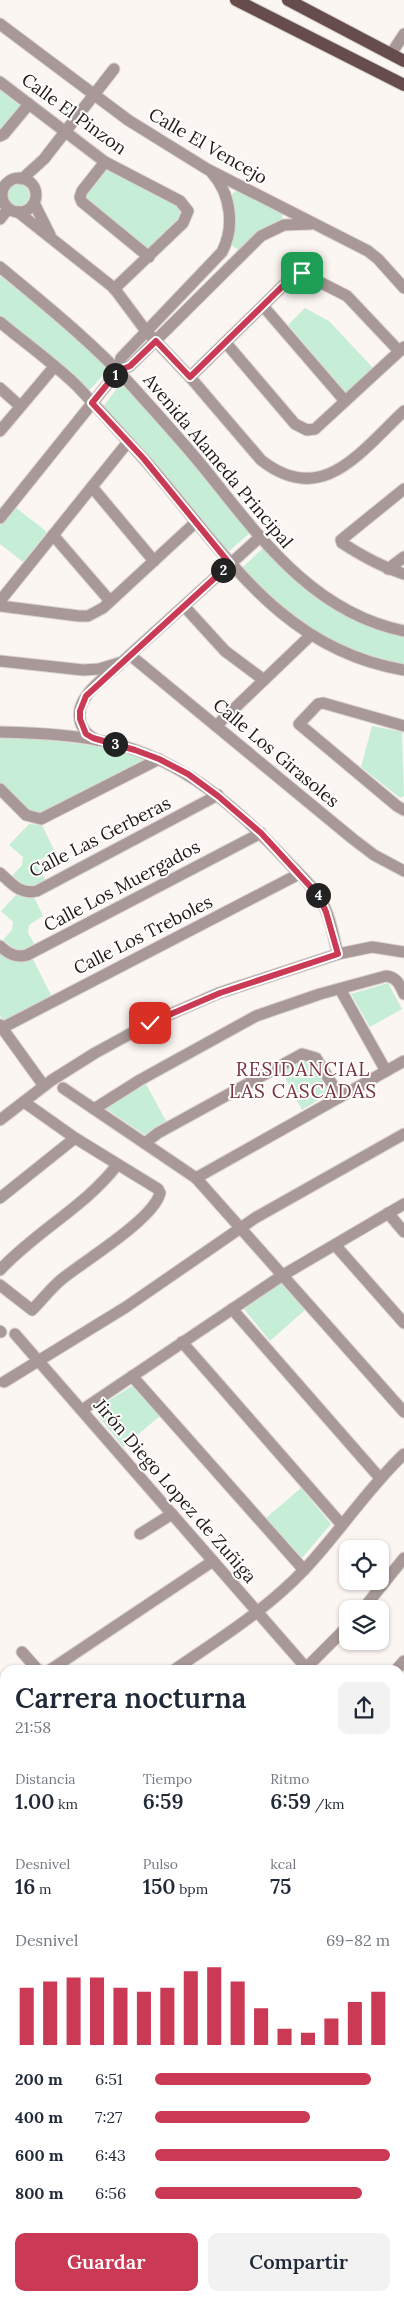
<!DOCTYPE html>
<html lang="es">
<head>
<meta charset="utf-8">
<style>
	body { margin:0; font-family:Lora,serif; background:#f2f2f3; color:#1f2937; height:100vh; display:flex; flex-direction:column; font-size:19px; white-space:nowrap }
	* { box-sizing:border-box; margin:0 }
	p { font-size:16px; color:#747a83 }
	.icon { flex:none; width:28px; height:28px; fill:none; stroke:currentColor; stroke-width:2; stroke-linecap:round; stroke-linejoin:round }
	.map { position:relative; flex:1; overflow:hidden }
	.drawer { position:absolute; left:0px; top:1665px; width:405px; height:636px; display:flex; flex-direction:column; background:#fff; border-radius:15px 15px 0 0; box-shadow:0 1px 4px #0004 }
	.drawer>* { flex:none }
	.controls { position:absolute; left:339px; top:1540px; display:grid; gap:10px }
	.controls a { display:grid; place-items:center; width:50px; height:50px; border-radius:10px; background:#fff; box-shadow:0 1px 4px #0004; font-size:25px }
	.pin { position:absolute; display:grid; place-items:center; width:42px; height:42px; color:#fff; margin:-21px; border-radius:10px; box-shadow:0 2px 8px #0006 }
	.km { position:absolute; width:25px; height:25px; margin:-12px; border-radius:50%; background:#222; color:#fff; font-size:14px; line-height:25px; text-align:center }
	.round { display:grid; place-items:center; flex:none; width:52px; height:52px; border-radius:10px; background:#f2f2f3 }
	.headline { display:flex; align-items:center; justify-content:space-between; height:85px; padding:0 15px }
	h1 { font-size:28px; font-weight:600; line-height:38px }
	.stats { display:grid; grid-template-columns:repeat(3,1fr); gap:8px; height:85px; padding:5px 15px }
	.stats div { display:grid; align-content:center }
	.stats b { font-size:21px; font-weight:600 }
	.stats small { font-size:14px; font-weight:400 }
	.stats p { font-size:14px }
	.chart { height:140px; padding:10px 15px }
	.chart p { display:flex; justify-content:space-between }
	.chart svg { width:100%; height:90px; margin-top:5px; stroke:#ca3a55; stroke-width:6 }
	.cta { display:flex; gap:10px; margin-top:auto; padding:10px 15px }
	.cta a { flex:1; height:58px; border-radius:10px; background:#ca3a55; color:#fff; font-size:20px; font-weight:600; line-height:58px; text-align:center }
	.cta a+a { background:#f2f2f3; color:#1f2937 }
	ul { padding:0 15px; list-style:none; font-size:16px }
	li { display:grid; grid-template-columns:80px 60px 1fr; align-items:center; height:38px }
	li i { height:12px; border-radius:6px; background:#ca3a55 }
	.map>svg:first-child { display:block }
</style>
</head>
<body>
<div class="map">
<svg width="404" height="2301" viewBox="0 0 404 2301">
	<rect width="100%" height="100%" fill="#fcf6f3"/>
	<g fill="#c6edd6">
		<polygon points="0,87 22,104 3,130 0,130"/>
		<polygon points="106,168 177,205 181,211 178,219 147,250 87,199 86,193"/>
		<circle cx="18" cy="195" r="11"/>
		<path d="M238,189l45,23 -1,9c-19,6 -29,16 -42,30l-9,-6c3,-18 4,-32 0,-50z"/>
		<polygon points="0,276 43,310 109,368 88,392 57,362 0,315"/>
		<polygon points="305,308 329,321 374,369 346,393 288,325"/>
		<polygon points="123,380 251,532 228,552 103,407"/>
		<polygon points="15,507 47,532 23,562 0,544 0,526"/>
		<polygon points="263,548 298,583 318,598 404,635 404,666 336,645 278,606 241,569"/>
		<polygon points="372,726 402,732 404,796 400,798 361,767"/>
		<path d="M0,736c50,4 100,7 147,24l-109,56 -13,-8 -25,-25z"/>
		<polygon points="29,824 42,825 55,852 39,860 38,868 45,880 34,886 27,887 12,876 22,865 23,857 9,845"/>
		<polygon points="16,895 25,898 34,897 43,916 29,925 28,933 35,945 24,950 17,951 3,940 12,930 13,922 1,911"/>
		<polygon points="0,954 16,962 32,957 52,997 4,1021 0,1016"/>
		<polygon points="388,983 402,1009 370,1027 351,994"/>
		<polygon points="306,1059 311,1059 331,1092 302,1110 282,1072"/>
		<polygon points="146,1084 166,1121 145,1135 105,1108"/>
		<polygon points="281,1283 305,1310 270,1341 244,1309"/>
		<polygon points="132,1386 160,1416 123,1447 96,1413 97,1408"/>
		<polygon points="301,1488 331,1524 302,1558 266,1518"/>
		<polygon points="5,1707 5,1803 0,1809 0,1710"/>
	</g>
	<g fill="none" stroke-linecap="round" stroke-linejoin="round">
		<g stroke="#dad3cf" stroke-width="13">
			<g id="minor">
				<polyline points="0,24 128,120 207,169 368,251 378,259 404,288"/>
				<polyline points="391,54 404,34"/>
				<polyline points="0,82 105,162 180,201 188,211 183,223 114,289"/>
				<polyline points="0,136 4,134 29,104"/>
				<polyline points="105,162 82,191 80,197 82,202 149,257"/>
				<circle cx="19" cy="195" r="17"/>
				<polyline points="22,179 44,159 114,69"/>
				<polyline points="34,203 50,235"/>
				<path d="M18,212l96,76 32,43 44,46 71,83c61,48 99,-8 143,-49"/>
				<polyline points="0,219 8,209"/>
				<path d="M0,267c46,38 93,76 133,120 25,28 51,56 75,86 53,66 106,140 196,158"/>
				<polyline points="263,306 345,401"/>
				<path d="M0,322c25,21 52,40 76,63 23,24 45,49 67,73 78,88 134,191 261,212"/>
				<polyline points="226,343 295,424 307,430 315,429 404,347"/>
				<polyline points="118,371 130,366 261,236 284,225 311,224"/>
				<polyline points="190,377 293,276 302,273 347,296 399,351"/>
				<polyline points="0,388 20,406"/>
				<polyline points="0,431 54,367"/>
				<polyline points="92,487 154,561"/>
				<path d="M404,489l-63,51 1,3c20,13 40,24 62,31"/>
				<path d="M0,518l118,-147 3,-13 101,-106c13,-25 9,-58 -10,-79"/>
				<polyline points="53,535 110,601"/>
				<polyline points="388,569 404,557"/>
				<polyline points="0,601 128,442"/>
				<polyline points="0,606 79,616 88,616 103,608 196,522"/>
				<polyline points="184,606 225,651 264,680"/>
				<polyline points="130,655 353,839 374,855 404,871"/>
				<polyline points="0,661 83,670 99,669 122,662 260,537"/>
				<polyline points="216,726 311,635"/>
				<polyline points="404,726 323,703 318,704 299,724 397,806 404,810"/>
				<path d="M0,732c39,1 82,3 120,13 68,19 119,65 166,115 11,12 25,24 33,37 11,16 14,39 19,57"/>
				<path d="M97,740c-7,-3 -13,-8 -16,-16 -9,-25 22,-45 38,-59"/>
				<polyline points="0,789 26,815 41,819 159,759"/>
				<path d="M0,873c11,10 20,22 37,18l181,-96"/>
				<path d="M0,946c9,8 16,12 27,9l234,-122"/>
				<polyline points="340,989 386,1071"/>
				<polyline points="0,1025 44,1086"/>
				<polyline points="2,1028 299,874"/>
				<polyline points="63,1088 196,1178 404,1412"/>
				<path d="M94,1109l46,-29 116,-64 64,-22 66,-18c11,1 14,9 18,18"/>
				<polyline points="0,1120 52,1080 95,1053 150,1023 219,993 338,954 372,947 404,952"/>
				<polyline points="145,1143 158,1133 302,1054 316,1058 340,1097"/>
				<polyline points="196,1178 404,1061"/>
				<polyline points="0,1198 75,1138"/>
				<polyline points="388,1213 404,1232"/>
				<polyline points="335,1245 404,1323"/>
				<path d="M0,1270c35,-38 87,-65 117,-105"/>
				<path d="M0,1285l32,25c10,-10 19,-22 30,-31 22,-18 92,-60 98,-86l-2,-4 -83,-51 -51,-36"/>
				<polyline points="232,1309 379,1477"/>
				<polyline points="0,1331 1,1332"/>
				<polyline points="15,1334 308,1670"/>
				<polyline points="182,1342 342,1525"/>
				<polyline points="132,1376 304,1570"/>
				<polyline points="4,1382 126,1307 255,1218 404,1134"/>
				<polyline points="82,1410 283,1275 404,1204"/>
				<polyline points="140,1534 172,1514"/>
				<polyline points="363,1609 404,1558"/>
				<polyline points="22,1652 38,1670"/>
				<polyline points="50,1670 213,1561"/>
				<path d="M174,1670c45,-31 92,-60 130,-100 35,-37 63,-81 100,-116"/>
				<polyline points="304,1670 348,1626"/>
				<polyline points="396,1670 404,1661"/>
				<polyline points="400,1680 404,1685"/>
				<polyline points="0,1702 5,1699"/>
				<polyline points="400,1777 404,1782"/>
				<polyline points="0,1819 5,1813"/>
				<polyline points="400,1880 404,1884"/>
				<polyline points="400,1912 404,1909"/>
				<polyline points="0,1948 5,1937"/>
				<polyline points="400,1955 404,1952"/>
				<polyline points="400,1999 404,2001"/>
				<polyline points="400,2081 404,2084"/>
				<polyline points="0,2153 5,2155"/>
				<polyline points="400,2167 404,2170"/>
				<polyline points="0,2256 5,2261"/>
				<polyline points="29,2296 34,2301"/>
				<polyline points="148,2296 152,2301"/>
				<polyline points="239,2296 243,2301"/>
				<polyline points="302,2301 306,2296"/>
			</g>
		</g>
		<g stroke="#dad3cf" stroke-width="14">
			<g id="major">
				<polyline points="236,0 404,85"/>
				<polyline points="288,0 404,61"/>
			</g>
		</g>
		<use href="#minor" stroke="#a89998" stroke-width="11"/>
		<use href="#major" stroke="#664d4c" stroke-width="12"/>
	</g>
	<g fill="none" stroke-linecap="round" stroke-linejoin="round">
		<g stroke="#fff" stroke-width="10">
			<polyline id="route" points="150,1023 220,993 338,954 326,912 319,896 261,833 218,796 188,774 159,759 135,750 93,738 86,734 80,719 80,711 86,696 230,564 144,459 92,403 118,371 130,366 156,341 190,377 293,276 302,273"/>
		</g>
		<use href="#route" stroke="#ca3a55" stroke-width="6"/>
	</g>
	<g text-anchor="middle" stroke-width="4" stroke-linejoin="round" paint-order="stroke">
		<g font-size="18" fill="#251a15" stroke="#fff">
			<text transform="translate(74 114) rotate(36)" y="6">Calle El Pinzon</text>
			<text transform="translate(208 146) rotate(30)" y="6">Calle El Vencejo</text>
			<text transform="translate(218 461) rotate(50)" y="6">Avenida Alameda Principal</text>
			<text transform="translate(276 753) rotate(40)" y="6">Calle Los Girasoles</text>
			<text transform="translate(100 837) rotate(-27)" y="6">Calle Las Gerberas</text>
			<text transform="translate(122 886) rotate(-28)" y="6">Calle Los Muergados</text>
			<text transform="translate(143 935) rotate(-27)" y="6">Calle Los Treboles</text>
			<text transform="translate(175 1491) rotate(49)" y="6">Jirón Diego Lopez de Zuñiga</text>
		</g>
		<g font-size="19" letter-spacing="1" fill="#7a333c" stroke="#fff">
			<text x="303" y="1076">RESIDANCIAL<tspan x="303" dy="22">LAS CASCADAS</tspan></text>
		</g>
	</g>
</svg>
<div class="controls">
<a><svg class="icon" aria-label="locate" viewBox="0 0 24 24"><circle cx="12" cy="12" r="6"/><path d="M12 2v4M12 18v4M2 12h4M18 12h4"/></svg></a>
<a><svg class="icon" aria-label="layers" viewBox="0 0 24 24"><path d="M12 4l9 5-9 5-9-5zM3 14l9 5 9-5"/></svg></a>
</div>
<div class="pin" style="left:302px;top:273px;background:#1e9e55"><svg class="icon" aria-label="arrive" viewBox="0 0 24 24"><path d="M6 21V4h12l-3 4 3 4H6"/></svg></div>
<div class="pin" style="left:150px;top:1023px;background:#d93025"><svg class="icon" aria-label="check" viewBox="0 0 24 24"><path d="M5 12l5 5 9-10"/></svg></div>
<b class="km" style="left:115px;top:375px">1</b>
<b class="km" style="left:223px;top:570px">2</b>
<b class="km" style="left:115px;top:744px">3</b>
<b class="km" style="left:318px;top:895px">4</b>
<section class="drawer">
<div class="headline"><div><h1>Carrera nocturna</h1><p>21:58</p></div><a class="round"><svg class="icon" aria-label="share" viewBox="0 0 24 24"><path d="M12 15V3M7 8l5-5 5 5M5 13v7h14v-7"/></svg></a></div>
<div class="stats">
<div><p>Distancia</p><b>1.00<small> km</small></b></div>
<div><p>Tiempo</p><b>6:59</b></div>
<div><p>Ritmo</p><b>6:59<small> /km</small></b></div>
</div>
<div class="stats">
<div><p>Desnivel</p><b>16<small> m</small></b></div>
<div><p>Pulso</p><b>150<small> bpm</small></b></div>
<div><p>kcal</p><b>75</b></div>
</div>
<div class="chart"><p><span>Desnivel</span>69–82 m</p>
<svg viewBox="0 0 160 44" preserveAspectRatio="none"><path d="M5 44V16M15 44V13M25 44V11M35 44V11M45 44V16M55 44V18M65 44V16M75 44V8M85 44V6M95 44V13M105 44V26M115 44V36M125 44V38M135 44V31M145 44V23M155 44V18"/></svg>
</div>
<ul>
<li><b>200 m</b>6:51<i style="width:92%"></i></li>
<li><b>400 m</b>7:27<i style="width:66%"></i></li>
<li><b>600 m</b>6:43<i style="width:100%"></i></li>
<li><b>800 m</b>6:56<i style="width:88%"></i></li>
</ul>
<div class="cta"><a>Guardar</a><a>Compartir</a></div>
</section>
</div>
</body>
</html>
